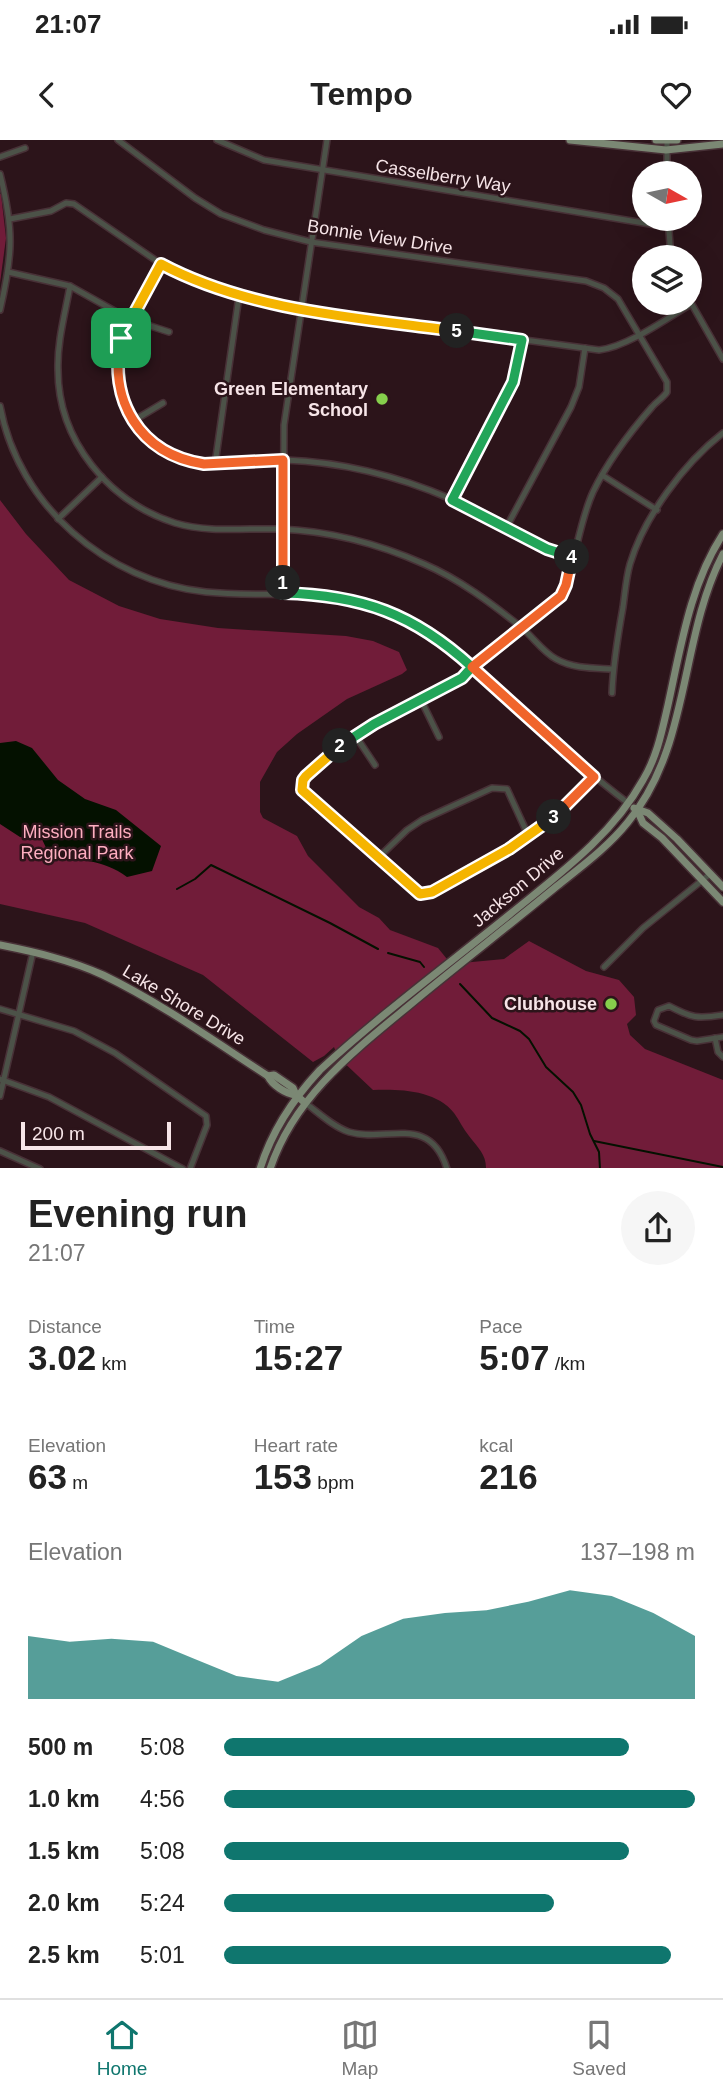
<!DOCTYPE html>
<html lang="en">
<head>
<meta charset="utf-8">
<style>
	body { margin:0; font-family:Helvetica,sans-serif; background:#f6f6f6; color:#222; height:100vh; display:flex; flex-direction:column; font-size:26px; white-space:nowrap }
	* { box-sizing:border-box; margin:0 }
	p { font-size:23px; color:#767676 }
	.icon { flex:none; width:38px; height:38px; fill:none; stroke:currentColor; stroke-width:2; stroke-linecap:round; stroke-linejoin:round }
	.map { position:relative; height:1028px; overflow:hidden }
	.sheet { display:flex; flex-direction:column; background:#fff; flex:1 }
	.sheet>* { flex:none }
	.needle { width:46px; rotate:99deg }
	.buttons { position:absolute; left:632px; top:21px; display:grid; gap:14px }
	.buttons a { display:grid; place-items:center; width:70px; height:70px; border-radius:50%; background:#fff; box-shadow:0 7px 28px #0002; font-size:35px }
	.scale { position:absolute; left:21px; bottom:18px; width:150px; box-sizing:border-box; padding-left:7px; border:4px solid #f7e5e8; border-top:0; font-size:19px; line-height:24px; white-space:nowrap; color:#f7e5e8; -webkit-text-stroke:5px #2c141a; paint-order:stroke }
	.pin { position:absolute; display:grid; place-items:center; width:60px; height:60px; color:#fff; margin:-30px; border-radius:14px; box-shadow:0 4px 10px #0006 }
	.km { position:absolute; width:35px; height:35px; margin:-18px; border-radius:50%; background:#222; color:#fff; font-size:19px; line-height:35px; text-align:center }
	.round { display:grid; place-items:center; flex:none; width:74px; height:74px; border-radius:37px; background:#f6f6f6 }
	.summary { display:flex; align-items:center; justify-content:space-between; height:119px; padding:0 28px }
	h1 { font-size:38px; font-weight:700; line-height:52px }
	.metrics { display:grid; grid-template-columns:repeat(3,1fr); gap:10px; height:119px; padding:7px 28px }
	.metrics div { display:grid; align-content:center }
	.metrics b { font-size:35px; font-weight:700 }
	.metrics small { font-size:19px; font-weight:400 }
	.metrics p { font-size:19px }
	.chart { height:196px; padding:14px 28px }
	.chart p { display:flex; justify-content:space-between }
	.chart svg { width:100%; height:126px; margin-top:7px; fill:#0f766e; opacity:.7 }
	ul { padding:0 28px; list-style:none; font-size:23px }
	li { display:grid; grid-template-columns:112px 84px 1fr; align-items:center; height:52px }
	li i { height:18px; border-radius:9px; background:#0f766e }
	.status { display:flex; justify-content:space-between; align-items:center; height:49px; padding:0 35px; background:#fff; direction:ltr }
	.status svg { height:19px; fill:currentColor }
	header { display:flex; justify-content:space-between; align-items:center; height:91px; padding:0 28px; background:#fff; font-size:32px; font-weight:700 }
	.menu { display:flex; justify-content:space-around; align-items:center; height:98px; border-top:2px solid #e0e0e0; background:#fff; font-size:19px; color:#767676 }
	.menu a { display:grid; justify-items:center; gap:4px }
	.menu .active { color:#0f766e }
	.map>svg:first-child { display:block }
</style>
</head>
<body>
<div class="status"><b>21:07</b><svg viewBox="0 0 49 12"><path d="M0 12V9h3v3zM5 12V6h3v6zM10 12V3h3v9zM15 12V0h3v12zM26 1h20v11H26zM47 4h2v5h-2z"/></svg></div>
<header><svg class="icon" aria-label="back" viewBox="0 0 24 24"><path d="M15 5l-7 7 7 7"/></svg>Tempo<svg class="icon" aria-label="heart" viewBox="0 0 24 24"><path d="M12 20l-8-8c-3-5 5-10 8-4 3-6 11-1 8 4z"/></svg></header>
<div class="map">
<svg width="723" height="1029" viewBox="0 0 723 1029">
	<rect width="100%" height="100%" fill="#2c141a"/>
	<g fill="#711c39">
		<polygon points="1,54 6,98 0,143 0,54"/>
		<path d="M0,360l26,34 43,46 50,26 41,13 58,9 128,8 27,5 26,11 8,18 -5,4 -55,25 -50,35 -20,18 -17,30v30l3,6 34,18 11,20 51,51 20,11 11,12 48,18 13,16 53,-5 25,-18 57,30 33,9 15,17 2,18 -9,9 3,11 15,14 78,31v88h-237c0,-14 -8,-20 -17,-32 -6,-7 -9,-15 -15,-23 -18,-23 -54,-24 -81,-23l-35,-33 -4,-10 -10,9 -11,6 -110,-87 -118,-52 -85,-19z"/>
	</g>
	<path fill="#041100" d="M16,601l16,7 26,32 27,19 31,11 45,36 -9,25 -25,6c-24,-18 -49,-17 -77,-21l-11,-23 -6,6 -13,-2 -20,-13v-81z"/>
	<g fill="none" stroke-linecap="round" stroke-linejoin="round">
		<g stroke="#041100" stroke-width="2">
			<polyline points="177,749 195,739 211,725 330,783 378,809"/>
			<polyline points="388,813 420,822 424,827"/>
			<polyline points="460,844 492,878 520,891 529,899 546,927 573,952 581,965 590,994 599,1012 600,1029"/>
			<polyline points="594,1001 723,1027"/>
		</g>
		<g stroke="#483137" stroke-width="8">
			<g id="minor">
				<path d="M118,0l77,58 26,16 43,16 47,12 275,39 18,7 14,11 49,83v10c-4,6 -10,9 -15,15 -22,25 -44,54 -59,85 -15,33 -17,71 -32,104l-89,71 -10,12c-48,25 -98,46 -139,83 -8,7 -18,13 -21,23l3,10 109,95 10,4 8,-2 97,-55 17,-13 48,-47"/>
				<polyline points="217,0 264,20 668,87"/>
				<polyline points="0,17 25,8"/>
				<polyline points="667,33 667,1"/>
				<path d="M0,34c14,56 13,80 0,136"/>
				<path d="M10,79l41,-8 15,-8 8,1 87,60 21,11 57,21 137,24 223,30c28,-3 67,-31 92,-46"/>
				<polyline points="668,79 671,117"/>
				<path d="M161,124c-13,23 -30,46 -39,72 -22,59 24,119 82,128 27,-1 54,-5 81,-4 58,2 113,16 166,39 42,18 78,44 121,58"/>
				<polyline points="8,132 70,146 129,179 169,192"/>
				<path d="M70,146c-5,28 -13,56 -12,84 0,71 51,132 117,153 33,10 71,5 105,6 50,2 99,15 144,35 35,15 67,39 97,63 12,10 22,25 35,32 18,10 38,9 57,10"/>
				<polyline points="690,161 723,219"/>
				<path d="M0,266c18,99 107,176 206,186 71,7 123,-8 192,24 40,17 70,47 102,76 42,38 83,77 128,111"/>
				<polyline points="133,281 163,263"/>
				<polyline points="215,324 239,156"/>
				<polyline points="602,335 657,370"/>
				<polyline points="452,360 513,241 522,200"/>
				<polyline points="58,379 102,337"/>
				<polyline points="506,388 571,267 579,247 585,208"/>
				<polyline points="283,453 284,285 327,0"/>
				<path d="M612,553c1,-29 6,-58 11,-86 2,-14 3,-29 7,-43 14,-47 54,-101 93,-131"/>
				<polyline points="421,560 439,597"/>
				<polyline points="355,595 375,625"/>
				<polyline points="379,717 407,690 422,680 492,648 507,649 529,697"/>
				<polyline points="604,827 643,788 710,734"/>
				<polyline points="0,869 74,891 115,913 206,976 207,985 190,1029"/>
				<path d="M723,875c-26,4 -31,3 -54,-9l-11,4 -4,11 2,4 35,15 6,1 26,-4"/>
				<polyline points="715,898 718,912 723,917"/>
				<polyline points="0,939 49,957 183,1029"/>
				<polyline points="0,956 33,812"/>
				<path d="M304,962c14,10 29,25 45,30 37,11 81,-19 98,37"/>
				<polyline points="0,1011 40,1029"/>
			</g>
		</g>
		<g stroke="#483137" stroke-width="10">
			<g id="major">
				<polyline points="570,0 666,10 723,4"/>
				<polyline points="656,0 677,0"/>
				<polyline points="634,668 648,673 677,699 723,747"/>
				<polyline points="637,670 643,683 662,698 723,762"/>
				<path d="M0,805c35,7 70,15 103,30 58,28 111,66 165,101 4,9 18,18 28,19"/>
				<polyline points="268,936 274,935 293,948 296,955 304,962"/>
				<path d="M260,1029c12,-39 33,-70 60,-99 60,-55 126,-104 189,-155 49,-40 103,-79 134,-135 14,-23 19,-49 25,-75 13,-59 22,-120 55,-171"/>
				<path d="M270,1029c25,-75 88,-121 147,-170 46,-38 94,-75 140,-113 25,-20 51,-39 71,-64 63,-76 51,-183 95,-268"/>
			</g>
		</g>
		<use href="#minor" stroke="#4c5248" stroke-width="5"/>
		<use href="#major" stroke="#7b8874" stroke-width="7"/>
	</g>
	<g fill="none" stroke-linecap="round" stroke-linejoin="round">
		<g stroke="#fff" stroke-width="14">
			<path id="split-1" d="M121,198c-13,62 18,116 83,126l79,-4v123"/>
		</g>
		<g stroke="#fff" stroke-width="14">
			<path id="split-2" d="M283,443v10c79,2 131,21 189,74l-10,11 -88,46 -34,22"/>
		</g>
		<g stroke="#fff" stroke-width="14">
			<polyline id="split-3" points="340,606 306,636 303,640 302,650 420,754 432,752 509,709 554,677"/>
		</g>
		<g stroke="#fff" stroke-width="14">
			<polyline id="split-4" points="554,677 594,637 472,527 561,456 566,445 572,417"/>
		</g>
		<g stroke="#fff" stroke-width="14">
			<polyline id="split-5" points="457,191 522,200 513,242 452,360 547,409 572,417"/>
		</g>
		<g stroke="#fff" stroke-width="14">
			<path id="split-6" d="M121,198l40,-74c88,47 198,54 296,67"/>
		</g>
		<use href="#split-1" stroke="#f0652b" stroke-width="9"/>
		<use href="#split-2" stroke="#22a559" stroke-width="9"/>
		<use href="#split-3" stroke="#f5b400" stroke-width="9"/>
		<use href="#split-4" stroke="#f0652b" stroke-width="9"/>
		<use href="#split-5" stroke="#22a559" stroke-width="9"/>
		<use href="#split-6" stroke="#f5b400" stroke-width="9"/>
	</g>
	<g fill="#86cf4c" stroke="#2c141a" stroke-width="2.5">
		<circle cx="382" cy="259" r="7"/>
		<circle cx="611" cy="864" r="7"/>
	</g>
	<g text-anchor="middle" stroke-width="5" stroke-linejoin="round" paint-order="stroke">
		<g font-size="18" fill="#f7e5e8" stroke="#2c141a">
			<text transform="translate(443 36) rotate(9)" y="6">Casselberry Way</text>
			<text transform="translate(380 97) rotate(9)" y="6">Bonnie View Drive</text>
			<text transform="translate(518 747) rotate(-40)" y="6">Jackson Drive</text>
			<text transform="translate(184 865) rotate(31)" y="6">Lake Shore Drive</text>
		</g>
		<g font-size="18" font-weight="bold" fill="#f7e5e8" stroke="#2c141a" text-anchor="end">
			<text x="368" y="255">Green Elementary<tspan x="368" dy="21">School</tspan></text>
			<text x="597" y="870">Clubhouse</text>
		</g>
		<g font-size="18" fill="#feaec0" stroke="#2c141a">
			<text x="77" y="698">Mission Trails<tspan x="77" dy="21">Regional Park</tspan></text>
		</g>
	</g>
</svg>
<div class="buttons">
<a><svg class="needle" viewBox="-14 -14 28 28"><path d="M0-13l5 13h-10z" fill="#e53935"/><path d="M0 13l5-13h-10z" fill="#767676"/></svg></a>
<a><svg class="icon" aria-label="layers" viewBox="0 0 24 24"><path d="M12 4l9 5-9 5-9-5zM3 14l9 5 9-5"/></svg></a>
</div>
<div class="scale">200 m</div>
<div class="pin" style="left:121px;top:198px;background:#1e9e55"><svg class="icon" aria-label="arrive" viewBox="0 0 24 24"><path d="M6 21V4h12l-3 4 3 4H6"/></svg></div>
<b class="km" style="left:283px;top:443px">1</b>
<b class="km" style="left:340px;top:606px">2</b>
<b class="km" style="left:554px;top:677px">3</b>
<b class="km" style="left:572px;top:417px">4</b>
<b class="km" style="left:457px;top:191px">5</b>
</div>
<section class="sheet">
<div class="summary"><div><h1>Evening run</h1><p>21:07</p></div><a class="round"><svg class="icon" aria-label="share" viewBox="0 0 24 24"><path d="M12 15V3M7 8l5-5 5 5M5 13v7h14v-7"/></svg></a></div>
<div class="metrics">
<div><p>Distance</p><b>3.02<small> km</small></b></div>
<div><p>Time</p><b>15:27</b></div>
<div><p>Pace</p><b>5:07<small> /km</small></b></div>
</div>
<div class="metrics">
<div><p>Elevation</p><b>63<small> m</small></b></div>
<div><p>Heart rate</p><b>153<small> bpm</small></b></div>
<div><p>kcal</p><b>216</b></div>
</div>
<div class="chart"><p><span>Elevation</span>137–198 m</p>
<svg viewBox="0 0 160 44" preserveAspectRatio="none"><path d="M0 44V22L10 24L20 23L30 24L40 30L50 36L60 38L70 32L80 22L90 16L100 14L110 13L120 10L130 6L140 8L150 14L160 22V44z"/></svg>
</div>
<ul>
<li><b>500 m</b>5:08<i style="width:86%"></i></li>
<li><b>1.0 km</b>4:56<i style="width:100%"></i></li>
<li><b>1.5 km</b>5:08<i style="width:86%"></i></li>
<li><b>2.0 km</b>5:24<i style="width:70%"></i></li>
<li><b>2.5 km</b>5:01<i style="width:95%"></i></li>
</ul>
</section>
<nav class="menu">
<a class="active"><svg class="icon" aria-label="home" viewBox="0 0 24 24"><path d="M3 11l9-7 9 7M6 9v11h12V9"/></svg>Home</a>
<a><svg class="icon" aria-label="map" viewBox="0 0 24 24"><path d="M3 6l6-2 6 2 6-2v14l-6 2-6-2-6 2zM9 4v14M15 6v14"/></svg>Map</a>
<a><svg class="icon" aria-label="saved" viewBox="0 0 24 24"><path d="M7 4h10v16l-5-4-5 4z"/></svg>Saved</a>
</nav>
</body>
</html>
